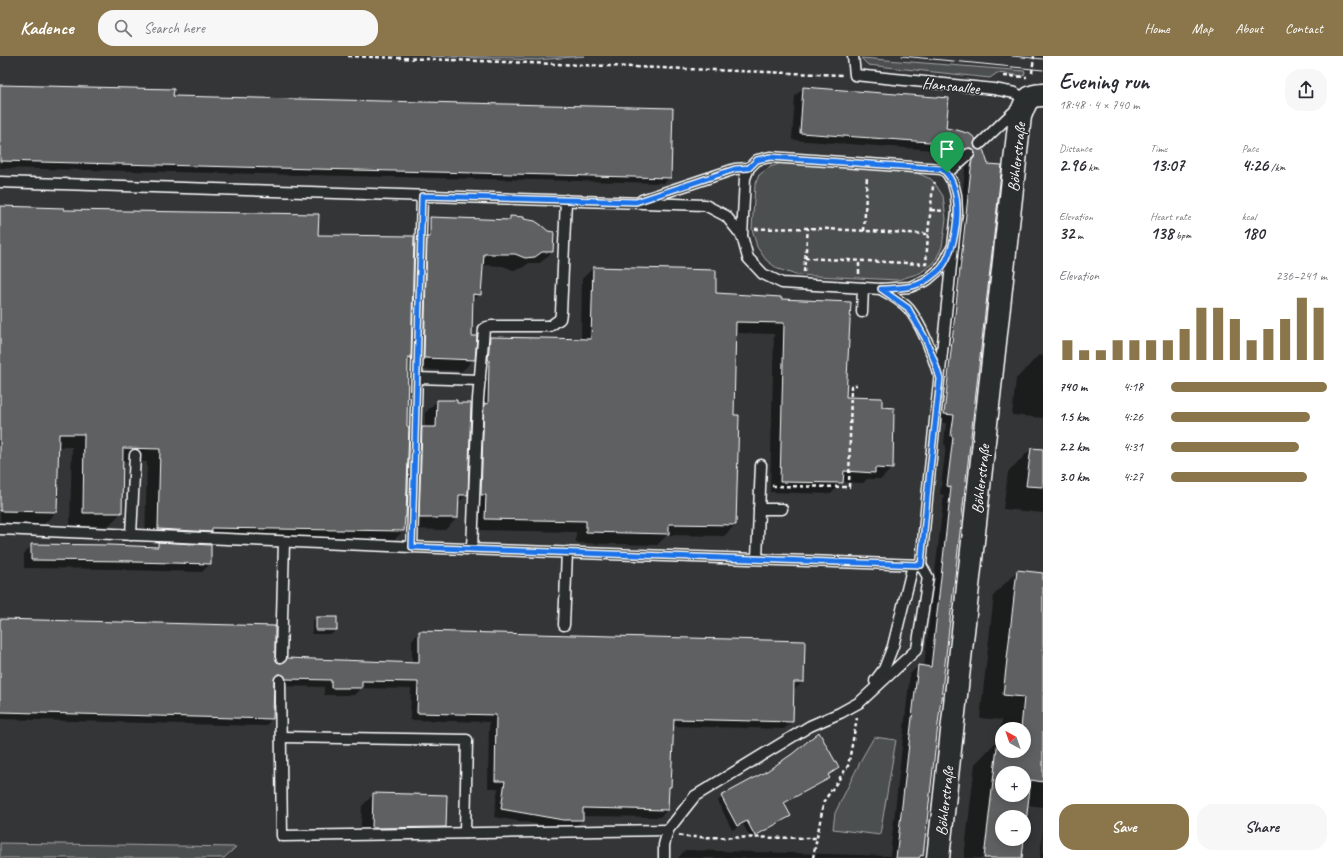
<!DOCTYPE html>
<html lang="en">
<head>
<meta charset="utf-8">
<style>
	body { margin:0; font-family:Caveat,sans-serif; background:#f7f7f7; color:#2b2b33; height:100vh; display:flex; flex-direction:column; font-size:15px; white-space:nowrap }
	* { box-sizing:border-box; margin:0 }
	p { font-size:13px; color:#7c7c81 }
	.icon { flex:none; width:22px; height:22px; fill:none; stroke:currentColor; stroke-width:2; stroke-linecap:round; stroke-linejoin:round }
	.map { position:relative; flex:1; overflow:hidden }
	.details { display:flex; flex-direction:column; background:#fff; width:300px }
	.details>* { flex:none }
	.needle { width:26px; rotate:320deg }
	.tools { position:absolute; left:995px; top:666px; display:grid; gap:8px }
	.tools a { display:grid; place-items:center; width:36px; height:36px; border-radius:50%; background:#fff; box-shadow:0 2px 10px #0003; font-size:20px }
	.pin { position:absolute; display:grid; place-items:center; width:34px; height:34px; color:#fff; margin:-41px -17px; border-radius:50% 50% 50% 0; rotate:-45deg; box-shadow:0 0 4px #0007 }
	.pin .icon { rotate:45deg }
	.round { display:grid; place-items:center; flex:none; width:42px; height:42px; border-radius:16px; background:#f7f7f7 }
	.headline { display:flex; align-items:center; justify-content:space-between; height:68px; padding:0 16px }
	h1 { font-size:22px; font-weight:600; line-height:30px }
	.stats { display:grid; grid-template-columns:repeat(3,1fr); gap:6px; height:68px; padding:4px 16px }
	.stats div { display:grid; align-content:center }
	.stats b { font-size:17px; font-weight:600 }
	.stats small { font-size:11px; font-weight:400 }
	.stats p { font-size:11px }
	.chart { height:112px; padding:8px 16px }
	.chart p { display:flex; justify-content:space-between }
	.chart svg { width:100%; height:72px; margin-top:4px; stroke:#8a764a; stroke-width:6 }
	.cta { display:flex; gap:8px; margin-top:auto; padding:8px 16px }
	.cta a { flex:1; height:46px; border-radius:16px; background:#8a764a; color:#fff; font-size:16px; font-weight:600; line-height:46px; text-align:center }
	.cta a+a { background:#f7f7f7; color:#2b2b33 }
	ul { padding:0 16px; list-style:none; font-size:13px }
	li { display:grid; grid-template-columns:64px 48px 1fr; align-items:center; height:30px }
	li i { height:10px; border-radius:5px; background:#8a764a }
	header { display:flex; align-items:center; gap:24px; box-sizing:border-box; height:56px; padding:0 20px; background:#8a764a; color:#fff }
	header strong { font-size:19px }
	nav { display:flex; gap:22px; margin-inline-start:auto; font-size:14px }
	.search { width:280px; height:36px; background:#f7f7f7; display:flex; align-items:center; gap:10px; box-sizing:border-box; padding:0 14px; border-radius:16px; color:#7c7c81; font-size:15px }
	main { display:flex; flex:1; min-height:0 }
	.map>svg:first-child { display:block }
</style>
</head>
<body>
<header>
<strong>Kadence</strong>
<div class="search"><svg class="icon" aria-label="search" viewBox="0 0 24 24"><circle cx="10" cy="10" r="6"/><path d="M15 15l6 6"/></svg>Search here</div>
<nav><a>Home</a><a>Map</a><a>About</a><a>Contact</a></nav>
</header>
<main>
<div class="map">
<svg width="1043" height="802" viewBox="0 0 1043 802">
	<rect width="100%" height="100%" fill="#333536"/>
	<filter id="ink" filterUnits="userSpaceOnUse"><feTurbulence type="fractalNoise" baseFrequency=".025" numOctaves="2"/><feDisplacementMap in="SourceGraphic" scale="8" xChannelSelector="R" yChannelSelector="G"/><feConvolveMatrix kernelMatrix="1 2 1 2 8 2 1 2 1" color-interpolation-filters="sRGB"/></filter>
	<g filter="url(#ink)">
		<g fill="#4c4f50" stroke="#a6a7a8">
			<polygon points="430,0 585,0 537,4"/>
			<polygon points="861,2 1025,15 1024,20 997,17 990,22 868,9"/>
			<polygon points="784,106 912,115 931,123 936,129 943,140 946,163 942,191 934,207 920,217 898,224 796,219 778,213 766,204 757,191 752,173 755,129 759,119 770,111"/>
			<polygon points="874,681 896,684 880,779 833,773 835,757 862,702"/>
			<polygon points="0,787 236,791 224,802 0,802"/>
		</g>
		<g fill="#0007" fill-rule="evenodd">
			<polygon points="0,30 172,41 670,121 664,127 0,112"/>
			<polygon points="803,32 945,73 973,86 974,93 987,109 922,799 919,802 678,802 685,794 890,800 910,618 918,610 924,611 944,439 940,438 946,390 944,388 946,367 937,366 965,113 967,109 968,105 963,100 957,100 949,95 792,84 795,40"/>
			<polygon points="0,151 63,155 317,180 410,301 407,304 406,371 408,372 405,461 404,463 403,475 390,488 201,485 197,489 210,490 210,508 202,516 125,514 125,513 24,512 24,498 32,489 154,492 159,487 145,486 147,406 122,405 121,457 108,470 70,469 72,391 57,391 56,456 43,469 0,468"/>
			<polygon points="510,161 523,164 552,196 540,207 529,207 522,212 513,214 503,210 482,209 480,238 472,246 471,281 474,303 462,315 412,313 418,174 430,162 507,165"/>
			<polygon points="593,212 715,237 780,242 845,342 881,352 892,412 881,423 867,423 863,427 842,426 831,438 770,436 774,278 735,277 733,360 735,469 724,480 667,479 657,489 576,487 576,476 475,474 479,293 490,282 581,284 582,223"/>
			<polygon points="1039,299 1043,300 1043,362 1012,359 1016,323"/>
			<polygon points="437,345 456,348 467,438 458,447 457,462 445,474 408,473 410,384 422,372 425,372 425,357"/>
			<polygon points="1031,393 1043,394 1043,457 1003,453 1008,416"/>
			<path d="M1017,515l26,3v233l-16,-2 -3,24v-12h-22v22h21l-2,19h-57l11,-94 23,-24h1l3,-20 -22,-2 14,-123zM1002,673h22v22h-22zM1002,717h22v22h-22z"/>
			<polygon points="316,562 336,574 332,578 312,578 312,566"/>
			<polygon points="0,564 274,601 277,607 412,607 412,584 420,576 803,626 795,633 793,633 792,666 784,673 672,670 670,731 668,733 667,754 660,761 582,760 582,764 575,771 555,771 494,761 498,732 488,732 489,666 410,664 411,633 361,632 354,639 324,639 324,631 279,630 276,626 273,625 272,663 265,670 0,663"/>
			<polygon points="837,712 827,720 828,722 824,726 784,748 790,760 786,764 751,783 743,768 732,774 718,745 722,741 768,716"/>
			<polygon points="374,738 445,771 432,783 360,784 362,750"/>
			<polygon points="1043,772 1043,802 1040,802"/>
		</g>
		<g fill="#5f6162" stroke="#fff" fill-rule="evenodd">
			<polygon points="0,29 174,33 173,40 673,52 671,122 0,105"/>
			<polygon points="803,31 949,42 946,72 957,74 970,78 976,83 974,87 975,92 979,94 983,93 988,108 1002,109 923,800 921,799 919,802 896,802 918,609 931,611 951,431 947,430 953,381 951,380 954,359 944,358 972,104 975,100 975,97 971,92 965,93 958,88 800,77"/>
			<polygon points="0,150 64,152 64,154 319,158 318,179 414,180 411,302 408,301 407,370 409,371 406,461 405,461 404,475 212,472 212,476 158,473 160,393 123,392 122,457 83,457 84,378 59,378 57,456 0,455"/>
			<polygon points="510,160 524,161 524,163 535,165 541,169 548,175 554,176 553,196 542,196 535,201 525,202 515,198 484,198 481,239 473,238 472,280 477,280 475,304 424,302 427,181 430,181 430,161 510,164"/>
			<polygon points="593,211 716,214 716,237 781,241 781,243 851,246 846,341 882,342 882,351 894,352 893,413 875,412 875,417 844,415 843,427 780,426 784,267 736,266 734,359 739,359 736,469 669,468 669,478 586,476 586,465 485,463 486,439 481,439 484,347 488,348 489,304 488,304 490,281 591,283"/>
			<polygon points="437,344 457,344 457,347 471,347 468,439 459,439 458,462 419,462 422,371 436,371"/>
			<polygon points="1031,392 1043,393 1043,431 1026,430"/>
			<polygon points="158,486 211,489 211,508 133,506 133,505 31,504 31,488 110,489 158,491"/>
			<path d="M1017,514l26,3v209l-12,-2 -7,58v-21h-22v22h22l-2,19h-38l14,-119 4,1v11h22v-22h-3l3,-32 -21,-2zM1002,717h22v22h-22z"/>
			<rect x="316" y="561" width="21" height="13"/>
			<polygon points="0,563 275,570 275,601 277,606 280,607 284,606 287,602 419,607 419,575 805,585 804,626 794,626 793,666 674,663 671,731 669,731 668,754 583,752 583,764 563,764 501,753 505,725 495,725 496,659 417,657 418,626 362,625 362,632 331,632 331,624 286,623 283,619 280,618 275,621 274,624 273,663 0,656"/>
			<polygon points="819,676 839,712 828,719 830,722 784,747 791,760 755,780 747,765 737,770 721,740 767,715 792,698"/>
			<polygon points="373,737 447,739 446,771 372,772"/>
		</g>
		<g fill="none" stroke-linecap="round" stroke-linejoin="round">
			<g stroke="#fff" stroke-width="13">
				<g id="service">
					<polyline points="853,0 855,19 994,33 1015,37 1026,44 980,88"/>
					<polygon points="770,101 942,113 947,117 953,127 956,139 957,156 953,190 942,211 927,224 910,231 881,233 782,227 763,218 748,202 742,180 745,122 749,112 757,104"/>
					<polyline points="947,117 969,98"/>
					<polyline points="0,126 705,149 726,160 742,180"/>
					<polyline points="642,144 735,113 749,112"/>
					<path d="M881,233c9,6 21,12 28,20 13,17 23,44 29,64"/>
					<polyline points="862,256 863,232"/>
					<polyline points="417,322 480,324"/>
					<polyline points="759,453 782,453"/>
					<polyline points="0,473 412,491 921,509 928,432 953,190"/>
					<polyline points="131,479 135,399"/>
					<polyline points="412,491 422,140"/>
					<polyline points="472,493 478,343 484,273 487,271 492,270 550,270 560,263 561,257 566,144"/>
					<polyline points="757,502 761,409"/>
					<polyline points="564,569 567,496"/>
					<polyline points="281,601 284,486"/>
					<polyline points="280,624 282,780 668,774"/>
					<polyline points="875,625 884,613 893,590 913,509"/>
					<polyline points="281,681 467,684 465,777"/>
					<polyline points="664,802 664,789 668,774 695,740 810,670 840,657 860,646 917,593 928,521 921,509"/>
				</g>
			</g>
			<g stroke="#fff" stroke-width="25">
				<path id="tertiary" d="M938,802l82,-742c6,-14 6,-21 23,-21"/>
			</g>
			<g stroke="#fff" stroke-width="2.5" stroke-dasharray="4 3" stroke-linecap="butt">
				<polyline points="348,0 843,19"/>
				<polyline points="1032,17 1034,0"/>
				<polyline points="1004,20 1027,21"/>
				<polyline points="931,154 944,155"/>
				<polyline points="755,173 808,172 928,178 933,130 935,126"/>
				<polyline points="864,175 867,120"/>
				<polyline points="805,202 926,208 928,178"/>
				<polyline points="804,216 808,172"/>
				<polyline points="859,218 859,205"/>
				<polyline points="772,430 849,431 851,330 857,329"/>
				<polyline points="679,779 685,781 817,782"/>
				<polyline points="813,802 824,745 848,710 857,662"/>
			</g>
			<use href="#service" stroke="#2a2d2e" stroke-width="10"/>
			<use href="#tertiary" stroke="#2a2d2e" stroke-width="22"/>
			<g stroke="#fff" stroke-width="1">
				<polyline points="902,0 1043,14"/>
				<polyline points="1012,0 1043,3"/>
			</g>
		</g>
	</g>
	<g fill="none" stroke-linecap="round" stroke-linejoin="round" filter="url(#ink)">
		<g stroke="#fff" stroke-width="8">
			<path id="route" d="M770,101l172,12c24,18 16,76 0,98 -3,4 -9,8 -14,12 -14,10 -30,9 -47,10l27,19 17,30 9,22 6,19 -12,109 -7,77 -509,-18 10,-351 214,6 99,-33 14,-1 8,-8z"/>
		</g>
		<use href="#route" stroke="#1a73e8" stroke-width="5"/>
	</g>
	<g text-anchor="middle" stroke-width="3" stroke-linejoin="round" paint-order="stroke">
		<g font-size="16" fill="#fff" stroke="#2a2d2e">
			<text transform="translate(951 29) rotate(6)" y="6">Hansaallee</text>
			<text transform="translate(1016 101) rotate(-84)" y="6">Böhlerstraße</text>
			<text transform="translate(980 423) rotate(-84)" y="6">Böhlerstraße</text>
			<text transform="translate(944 745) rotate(-84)" y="6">Böhlerstraße</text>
		</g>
	</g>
</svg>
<div class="tools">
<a><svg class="needle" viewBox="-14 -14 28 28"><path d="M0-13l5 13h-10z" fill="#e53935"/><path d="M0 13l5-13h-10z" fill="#7c7c81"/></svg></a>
<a>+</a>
<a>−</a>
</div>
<div class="pin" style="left:947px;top:117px;background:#1e9e55"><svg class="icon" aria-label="arrive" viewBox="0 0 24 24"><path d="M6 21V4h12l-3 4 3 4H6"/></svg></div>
</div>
<section class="details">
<div class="headline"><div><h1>Evening run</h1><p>18:48 · 4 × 740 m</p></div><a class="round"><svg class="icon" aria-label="share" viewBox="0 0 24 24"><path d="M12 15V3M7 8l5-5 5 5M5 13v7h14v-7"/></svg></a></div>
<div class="stats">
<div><p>Distance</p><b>2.96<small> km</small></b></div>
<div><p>Time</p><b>13:07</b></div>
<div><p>Pace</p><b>4:26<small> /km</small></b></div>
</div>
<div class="stats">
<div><p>Elevation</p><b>32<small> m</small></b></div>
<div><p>Heart rate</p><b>138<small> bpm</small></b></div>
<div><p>kcal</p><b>180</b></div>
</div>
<div class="chart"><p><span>Elevation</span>236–241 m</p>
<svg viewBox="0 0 160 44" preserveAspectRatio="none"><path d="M5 44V32M15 44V38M25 44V38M35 44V32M45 44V32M55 44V32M65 44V32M75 44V25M85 44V12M95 44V12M105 44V19M115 44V32M125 44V25M135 44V19M145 44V6M155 44V12"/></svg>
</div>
<ul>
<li><b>740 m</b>4:18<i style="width:100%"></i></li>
<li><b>1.5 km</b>4:26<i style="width:89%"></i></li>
<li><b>2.2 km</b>4:31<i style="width:82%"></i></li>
<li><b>3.0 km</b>4:27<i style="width:87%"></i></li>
</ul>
<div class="cta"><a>Save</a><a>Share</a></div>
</section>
</main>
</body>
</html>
